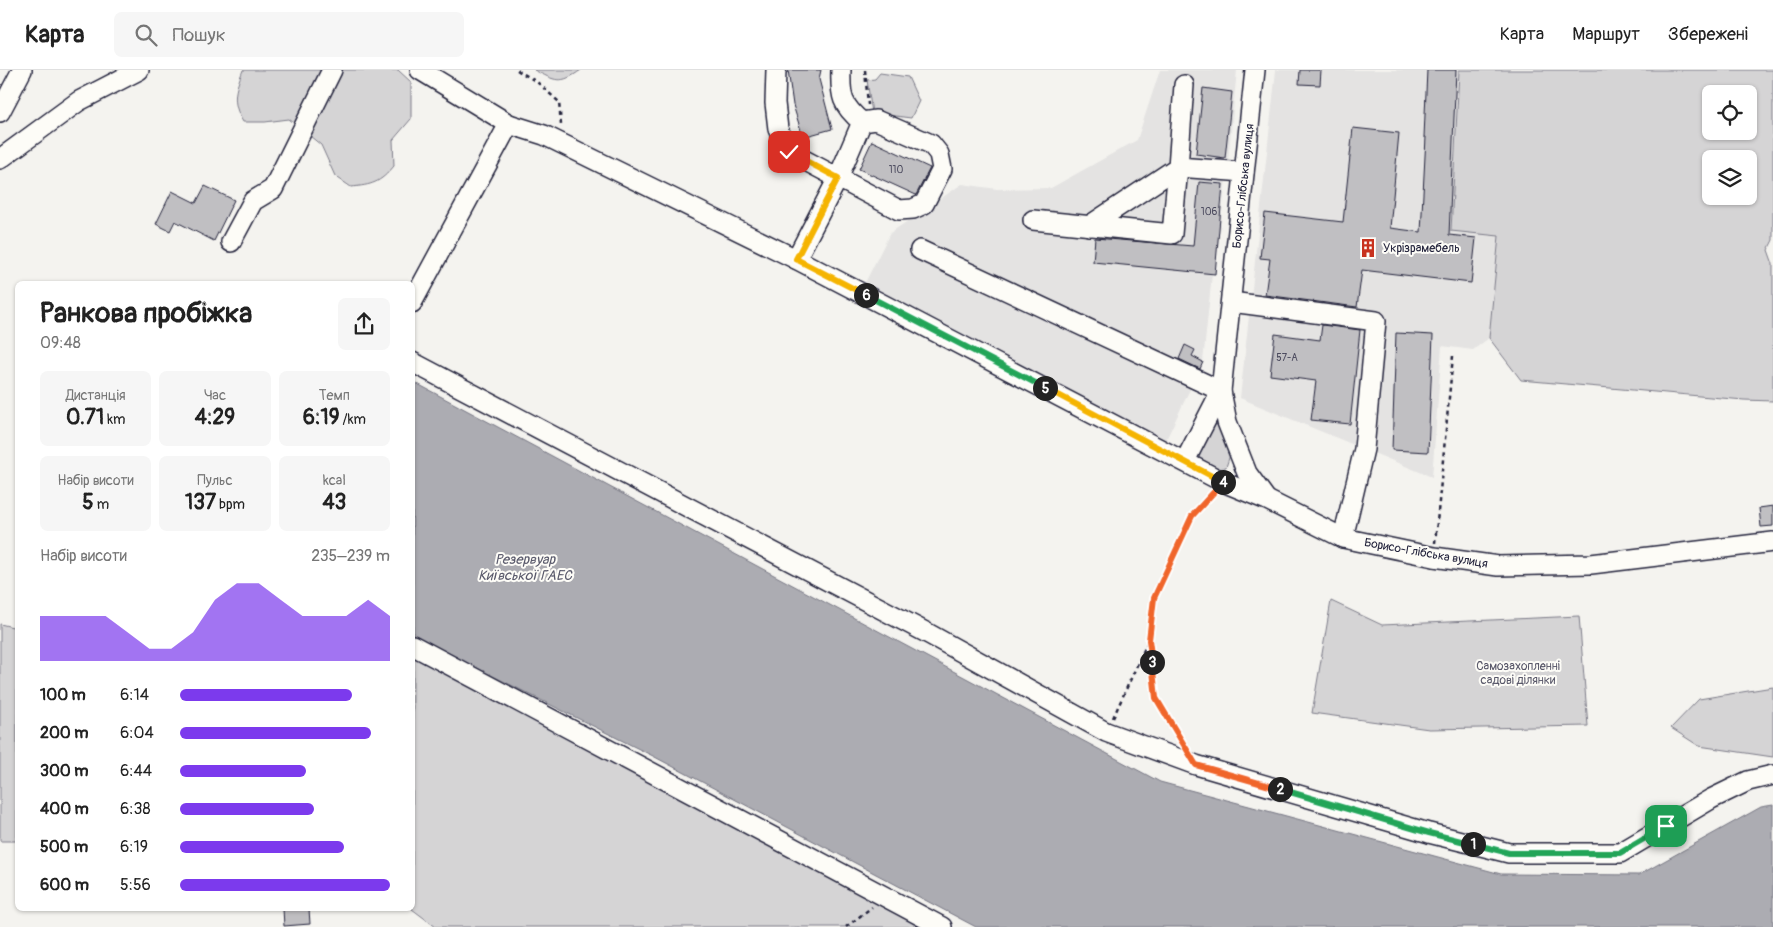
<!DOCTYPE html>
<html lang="uk">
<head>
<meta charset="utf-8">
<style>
	body { margin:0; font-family:Pangolin,sans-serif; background:#f6f6f6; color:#222; height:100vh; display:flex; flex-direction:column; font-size:19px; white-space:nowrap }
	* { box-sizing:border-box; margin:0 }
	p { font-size:16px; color:#767676 }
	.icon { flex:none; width:28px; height:28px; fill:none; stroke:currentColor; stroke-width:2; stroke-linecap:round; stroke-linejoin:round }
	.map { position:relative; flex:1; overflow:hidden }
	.side { position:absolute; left:15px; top:211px; width:400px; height:630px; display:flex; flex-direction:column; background:#fff; border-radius:8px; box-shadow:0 1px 4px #0004 }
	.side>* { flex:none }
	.controls { position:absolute; left:1702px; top:15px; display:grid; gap:10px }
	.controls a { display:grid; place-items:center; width:55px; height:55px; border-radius:8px; background:#fff; box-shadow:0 1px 4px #0004; font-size:25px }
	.pin { position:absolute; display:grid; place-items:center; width:42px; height:42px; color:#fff; margin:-21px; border-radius:10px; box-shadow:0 2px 8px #0006 }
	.km { position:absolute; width:25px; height:25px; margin:-12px; border-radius:50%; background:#222; color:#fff; font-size:14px; line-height:25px; text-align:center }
	.round { display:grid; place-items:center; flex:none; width:52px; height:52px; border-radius:8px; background:#f6f6f6 }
	.head { display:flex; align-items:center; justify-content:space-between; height:85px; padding:0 25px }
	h1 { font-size:28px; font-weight:800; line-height:38px }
	.figures { display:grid; grid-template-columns:repeat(3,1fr); gap:8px; height:85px; padding:5px 25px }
	.figures div { display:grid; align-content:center; border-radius:8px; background:#f6f6f6; text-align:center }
	.figures b { font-size:21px; font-weight:800 }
	.figures small { font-size:14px; font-weight:400 }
	.figures p { font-size:14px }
	.chart { height:140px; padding:10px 25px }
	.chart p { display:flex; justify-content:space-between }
	.chart svg { width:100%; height:90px; margin-top:5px; fill:#7c3aed; opacity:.7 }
	ul { padding:0 25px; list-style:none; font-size:16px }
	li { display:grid; grid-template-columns:80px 60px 1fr; align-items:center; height:38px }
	li i { height:12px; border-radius:6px; background:#7c3aed }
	header { display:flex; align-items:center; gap:30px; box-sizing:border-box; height:70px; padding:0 25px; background:#fff; border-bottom:1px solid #e0e0e0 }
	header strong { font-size:24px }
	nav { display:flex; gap:28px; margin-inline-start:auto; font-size:18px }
	.search { width:350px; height:45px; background:#f6f6f6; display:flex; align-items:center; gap:12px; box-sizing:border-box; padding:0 18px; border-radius:8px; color:#767676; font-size:19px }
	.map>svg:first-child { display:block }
</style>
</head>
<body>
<header>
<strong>Карта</strong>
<div class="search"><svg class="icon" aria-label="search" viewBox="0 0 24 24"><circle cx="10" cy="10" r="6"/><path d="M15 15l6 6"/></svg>Пошук</div>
<nav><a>Карта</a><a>Маршрут</a><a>Збережені</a></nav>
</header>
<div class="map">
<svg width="1773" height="857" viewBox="0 0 1773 857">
	<rect width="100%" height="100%" fill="#f4f3ef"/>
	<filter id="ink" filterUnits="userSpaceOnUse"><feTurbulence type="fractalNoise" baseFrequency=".02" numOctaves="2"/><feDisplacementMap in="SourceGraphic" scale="10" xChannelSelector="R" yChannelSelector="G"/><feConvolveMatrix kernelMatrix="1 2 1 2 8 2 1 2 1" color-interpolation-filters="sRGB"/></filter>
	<g filter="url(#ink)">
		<g fill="#e4e3e2">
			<polygon points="1160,0 1237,0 1227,101 1215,204 1212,204 1203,292 1164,374 865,213 890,163 962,114 997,119 1051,118 1137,70"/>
			<polygon points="1276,0 1459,0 1451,160 1499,166 1489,268 1473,280 1442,276 1432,407 1240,328"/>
		</g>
		<g fill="#d5d4d5" stroke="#7c7b88" fill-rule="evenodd">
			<path d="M243,0h155l13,12v37l-18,21 1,26c-14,17 -22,19 -43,21l-16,-11 -14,-31 -32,-26 -24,3h-22c-12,-21 -8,-31 0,-52z"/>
			<path d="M534,0h47c-21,15 -25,11 -47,0z"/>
			<path d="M1459,0h314v170l-5,10 5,14v137l-29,-1 -223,-20 -32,-42 10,-102 -48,-5zM1711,24h38v37h-38zM1711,89h38v37h-38z"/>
			<polygon points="880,3 908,7 919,31 911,48 872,43 867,10 875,9"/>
			<path d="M1217,348l13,37 -4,12c-13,5 -21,-3 -31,-11z"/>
			<polygon points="1331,531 1382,555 1579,546 1588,656 1429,659 1312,643"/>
			<polygon points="0,554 17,558 17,771 0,771"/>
			<polygon points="413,575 942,857 436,857 412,839"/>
			<polygon points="1773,617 1773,687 1699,676 1671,658 1699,629"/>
		</g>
		<polygon fill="#acacb2" stroke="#757582" points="412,311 1160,712 1501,804 1639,805 1761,737 1773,735 1773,857 976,857 653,686 413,566"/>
		<g fill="#c0bfc2" stroke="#22223b">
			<polygon points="788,0 821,0 819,9 832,59 803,67 793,35"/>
			<polygon points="1300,0 1321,0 1320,15 1299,14"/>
			<polygon points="1427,0 1456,0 1449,165 1476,168 1471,213 1362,200 1357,237 1265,225 1270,189 1260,188 1265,143 1343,152 1353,58 1399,63 1390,158 1421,162 1426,67 1424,67"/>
			<polygon points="1203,18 1232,22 1225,88 1196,84"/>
			<polygon points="872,71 930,98 916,125 859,99"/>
			<polygon points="1199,112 1223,114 1215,204 1093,192 1095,168 1193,176"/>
			<polygon points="205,116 234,130 214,171 175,151 170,161 156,154 172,121 196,133"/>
			<polygon points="1322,255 1360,260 1350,354 1311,350 1316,311 1270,305 1275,264 1320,270"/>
			<polygon points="1396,263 1433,265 1428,382 1392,380"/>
			<polygon points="1185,275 1195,280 1192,286 1203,292 1200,299 1179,289"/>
			<polygon points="1773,436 1773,456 1761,457 1759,438"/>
			<polygon points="283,839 309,839 310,854 284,856"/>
		</g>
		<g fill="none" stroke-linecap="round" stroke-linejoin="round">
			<g stroke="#22223b" stroke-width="22">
				<g id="minor">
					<polyline points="420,0 509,54 544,65 796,189 1223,412 1267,430 1343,468 1434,487 1498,496 1591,494 1773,472"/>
					<polyline points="776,0 775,33 778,59 789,82 899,140 913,139 924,134 942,99 939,84 931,74 876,50 862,52"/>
					<polyline points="1255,0 1221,321 1227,352 1247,403 1266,429"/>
					<polyline points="0,42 22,0"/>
					<polyline points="0,89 79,31 139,0"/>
					<polyline points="1033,150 1172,164 1178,97 1244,102"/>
					<polyline points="1089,156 1178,97 1184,15"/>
					<polyline points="231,172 253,131 273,119 332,0"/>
					<polyline points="920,180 1221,321 1185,391"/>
					<path d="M796,189l42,-81 24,-56c-20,-16 -22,-26 -21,-52"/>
					<polyline points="1231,232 1376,251 1364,379 1343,468"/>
					<polyline points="412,233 509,54"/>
					<polyline points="412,292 929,564 1106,662 1196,695 1429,763 1509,783 1620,783 1711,729 1748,711 1773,705"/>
					<polyline points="412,575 942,857"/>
				</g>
			</g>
			<g stroke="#22223b" stroke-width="2.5" stroke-dasharray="4 4" stroke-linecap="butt">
				<polyline points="517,0 537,12 559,32 561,55"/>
				<polyline points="865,0 868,35"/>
				<polyline points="1435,473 1453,286"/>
				<polyline points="1113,648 1148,571"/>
				<polyline points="1182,672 1156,628 1149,570 1154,528 1192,446 1212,424"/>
				<polyline points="846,857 872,837"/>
			</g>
			<use href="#minor" stroke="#fdfcf7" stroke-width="19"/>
		</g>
	</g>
	<g fill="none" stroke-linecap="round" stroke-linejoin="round" filter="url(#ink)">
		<g stroke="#fff" stroke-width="10">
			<polyline id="split-1" points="1473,774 1509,783 1620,783 1666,756"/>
		</g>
		<g stroke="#fff" stroke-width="10">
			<polyline id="split-2" points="1280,719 1429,763 1473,774"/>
		</g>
		<g stroke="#fff" stroke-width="10">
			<polyline id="split-3" points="1152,592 1156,628 1196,695 1280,719"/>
		</g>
		<g stroke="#fff" stroke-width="10">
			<polyline id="split-4" points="1152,592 1149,570 1154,528 1192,446 1223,412"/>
		</g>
		<g stroke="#fff" stroke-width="10">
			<polyline id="split-5" points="1045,318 1223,412"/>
		</g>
		<g stroke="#fff" stroke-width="10">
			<polyline id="split-6" points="866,225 1045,318"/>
		</g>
		<g stroke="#fff" stroke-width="10">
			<polyline id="split-7" points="789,82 838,108 796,189 866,225"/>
		</g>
		<use href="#split-1" stroke="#22a559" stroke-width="6"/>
		<use href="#split-2" stroke="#22a559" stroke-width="6"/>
		<use href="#split-3" stroke="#f0652b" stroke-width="6"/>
		<use href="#split-4" stroke="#f0652b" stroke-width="6"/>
		<use href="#split-5" stroke="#f5b400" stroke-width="6"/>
		<use href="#split-6" stroke="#22a559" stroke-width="6"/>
		<use href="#split-7" stroke="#f5b400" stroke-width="6"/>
	</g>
	<defs>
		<g id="building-bare" transform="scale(1.5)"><path d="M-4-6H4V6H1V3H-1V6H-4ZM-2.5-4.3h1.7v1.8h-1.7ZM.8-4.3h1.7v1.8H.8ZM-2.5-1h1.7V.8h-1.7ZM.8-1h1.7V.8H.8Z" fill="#c8321e" stroke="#fdfcf7" stroke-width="2.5" paint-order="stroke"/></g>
	</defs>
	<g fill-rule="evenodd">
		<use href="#building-bare" x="1368" y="178"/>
	</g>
	<g text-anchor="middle" stroke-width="4" stroke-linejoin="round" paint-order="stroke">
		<g font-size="10" fill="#4a495d">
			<text x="896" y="103">110</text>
			<text x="1209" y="145">106</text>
			<text x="1287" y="291">57-А</text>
		</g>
		<g font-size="12" fill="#22223b" stroke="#fdfcf7">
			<text transform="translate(1243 116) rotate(-84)" y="4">Борисо-Глібська вулиця</text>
			<text transform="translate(1426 483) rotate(10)" y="4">Борисо-Глібська вулиця</text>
		</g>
		<g font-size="12" fill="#22223b" stroke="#fdfcf7" text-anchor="start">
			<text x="1383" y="182">Укрізрамебель</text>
		</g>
		<g font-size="12" fill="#585769" stroke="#fdfcf7">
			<text x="1518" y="600">Самозахопленні<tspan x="1518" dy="14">садові ділянки</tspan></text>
		</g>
		<g font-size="14" font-style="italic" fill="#59596b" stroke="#fdfcf7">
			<text x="525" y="494">Резервуар<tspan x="525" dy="16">Київської ГАЕС</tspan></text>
		</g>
	</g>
</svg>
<div class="controls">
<a><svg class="icon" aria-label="locate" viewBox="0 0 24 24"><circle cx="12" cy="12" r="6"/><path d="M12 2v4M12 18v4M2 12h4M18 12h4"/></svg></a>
<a><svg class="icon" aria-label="layers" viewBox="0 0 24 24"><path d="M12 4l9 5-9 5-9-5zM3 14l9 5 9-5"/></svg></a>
</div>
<div class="pin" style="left:1666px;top:756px;background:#1e9e55"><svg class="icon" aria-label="arrive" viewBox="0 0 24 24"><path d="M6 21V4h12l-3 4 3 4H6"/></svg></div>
<div class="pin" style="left:789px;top:82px;background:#d93025"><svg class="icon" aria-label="check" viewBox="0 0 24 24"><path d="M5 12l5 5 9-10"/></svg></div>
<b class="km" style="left:1473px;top:774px">1</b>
<b class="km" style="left:1280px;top:719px">2</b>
<b class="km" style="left:1152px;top:592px">3</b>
<b class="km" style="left:1223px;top:412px">4</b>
<b class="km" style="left:1045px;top:318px">5</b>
<b class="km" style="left:866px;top:225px">6</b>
<section class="side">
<div class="head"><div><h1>Ранкова пробіжка</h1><p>09:48</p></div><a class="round"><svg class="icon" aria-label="share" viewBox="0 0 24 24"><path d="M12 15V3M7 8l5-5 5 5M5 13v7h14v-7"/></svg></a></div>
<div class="figures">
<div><p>Дистанція</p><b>0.71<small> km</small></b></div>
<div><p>Час</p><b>4:29</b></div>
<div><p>Темп</p><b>6:19<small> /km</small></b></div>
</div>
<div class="figures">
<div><p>Набір висоти</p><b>5<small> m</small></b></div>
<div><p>Пульс</p><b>137<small> bpm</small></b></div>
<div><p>kcal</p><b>43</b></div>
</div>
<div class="chart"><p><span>Набір висоти</span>235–239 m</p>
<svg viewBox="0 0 160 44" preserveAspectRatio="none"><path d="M0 44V22L10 22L20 22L30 22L40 30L50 38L60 38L70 30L80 14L90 6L100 6L110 14L120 22L130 22L140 22L150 14L160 22V44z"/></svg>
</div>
<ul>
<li><b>100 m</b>6:14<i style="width:82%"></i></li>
<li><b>200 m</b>6:04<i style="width:91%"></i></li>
<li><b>300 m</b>6:44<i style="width:60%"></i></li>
<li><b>400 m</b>6:38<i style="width:64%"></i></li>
<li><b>500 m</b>6:19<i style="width:78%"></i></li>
<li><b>600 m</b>5:56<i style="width:100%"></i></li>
</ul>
</section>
</div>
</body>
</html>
